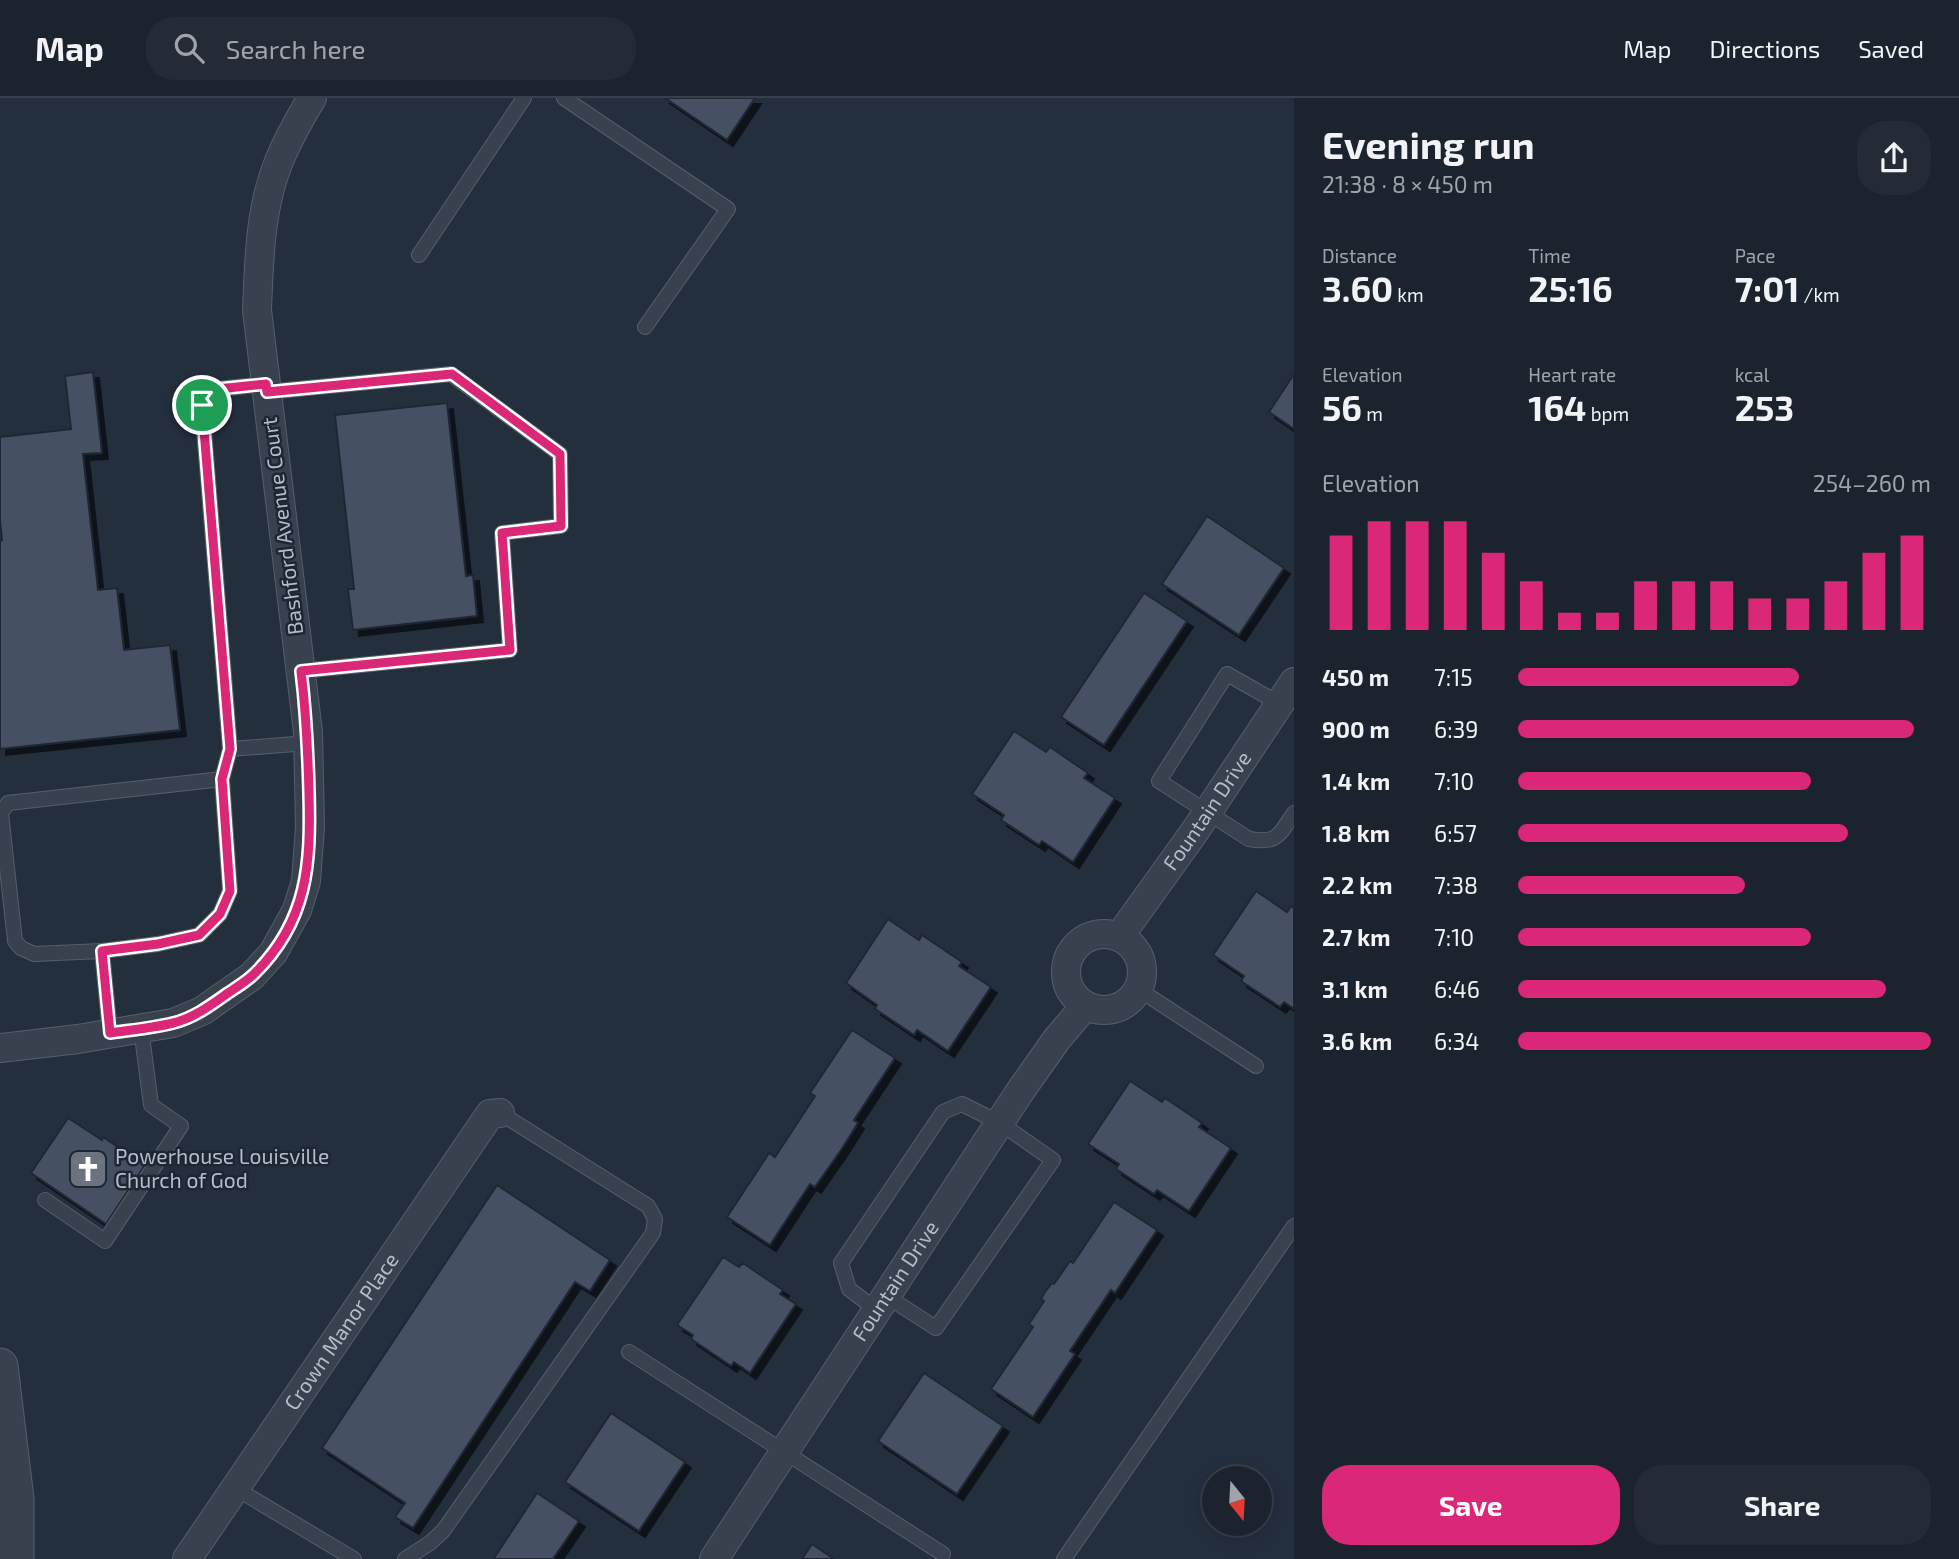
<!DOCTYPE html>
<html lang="en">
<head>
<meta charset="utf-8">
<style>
	body { margin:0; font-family:"Exo 2",sans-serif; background:#242b36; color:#f1f3f6; height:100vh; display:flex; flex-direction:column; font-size:26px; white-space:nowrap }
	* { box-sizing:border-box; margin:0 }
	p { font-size:23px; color:#a0a4aa }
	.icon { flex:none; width:38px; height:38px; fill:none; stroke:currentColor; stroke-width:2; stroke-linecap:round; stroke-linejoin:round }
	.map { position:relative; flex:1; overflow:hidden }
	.sheet { display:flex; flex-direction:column; background:#1b232e; width:665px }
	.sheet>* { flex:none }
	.needle { width:46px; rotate:162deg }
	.tools { position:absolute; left:1202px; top:1368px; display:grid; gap:14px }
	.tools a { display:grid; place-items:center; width:70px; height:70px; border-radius:50%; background:#1b232e; box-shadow:0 4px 18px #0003,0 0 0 2px #39404a; font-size:35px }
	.pin { position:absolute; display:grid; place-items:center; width:60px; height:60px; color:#fff; margin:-30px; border:4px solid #fff; border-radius:50%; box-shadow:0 2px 7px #0007 }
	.round { display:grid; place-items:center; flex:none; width:74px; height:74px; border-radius:28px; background:#242b36 }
	.head { display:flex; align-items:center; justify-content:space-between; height:119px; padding:0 28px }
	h1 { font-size:38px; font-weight:700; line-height:52px }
	.figures { display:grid; grid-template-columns:repeat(3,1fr); gap:10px; height:119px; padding:7px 28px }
	.figures div { display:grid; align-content:center }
	.figures b { font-size:35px; font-weight:700 }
	.figures small { font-size:19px; font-weight:400 }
	.figures p { font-size:19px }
	.chart { height:196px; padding:14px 28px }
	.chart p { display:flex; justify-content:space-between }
	.chart svg { width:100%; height:126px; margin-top:7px; stroke:#db2777; stroke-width:6 }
	.primary-button { display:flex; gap:14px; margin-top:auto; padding:14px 28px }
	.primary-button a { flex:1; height:80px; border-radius:28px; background:#db2777; color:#fff; font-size:28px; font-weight:700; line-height:80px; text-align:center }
	.primary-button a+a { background:#242b36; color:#f1f3f6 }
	ul { padding:0 28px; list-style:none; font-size:23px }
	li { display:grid; grid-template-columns:112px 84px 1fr; align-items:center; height:52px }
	li i { height:18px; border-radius:9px; background:#db2777 }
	header { display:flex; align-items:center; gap:42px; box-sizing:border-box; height:98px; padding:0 35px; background:#1b232e; border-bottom:2px solid #39404a }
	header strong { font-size:33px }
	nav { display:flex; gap:38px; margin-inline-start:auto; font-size:24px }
	.search { width:490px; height:63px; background:#242b36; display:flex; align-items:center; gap:18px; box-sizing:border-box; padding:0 24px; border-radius:28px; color:#a0a4aa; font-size:26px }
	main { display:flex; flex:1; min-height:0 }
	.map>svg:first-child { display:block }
</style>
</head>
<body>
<header>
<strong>Map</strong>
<div class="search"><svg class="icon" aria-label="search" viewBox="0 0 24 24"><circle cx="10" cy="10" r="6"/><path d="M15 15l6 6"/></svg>Search here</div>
<nav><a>Map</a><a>Directions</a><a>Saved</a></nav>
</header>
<main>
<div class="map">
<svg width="1294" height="1461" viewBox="0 0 1294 1461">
	<defs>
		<filter id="shadow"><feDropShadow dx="6" dy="6" stdDeviation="0" flood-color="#0009"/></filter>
	</defs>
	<rect width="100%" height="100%" fill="#242f3e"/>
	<g fill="#455162" stroke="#1f2835" stroke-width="2" filter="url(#shadow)">
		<polygon points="665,0 755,0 727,42"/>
		<polygon points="93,274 102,355 83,356 98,492 117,490 124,552 170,547 180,632 0,651 0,443 2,442 0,423 0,339 71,331 65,278"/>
		<polygon points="1294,276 1294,331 1269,314"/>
		<polygon points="447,305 466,478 473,477 477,518 353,532 348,491 354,491 335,317"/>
		<polygon points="1207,418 1284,470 1239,537 1162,486"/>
		<polygon points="1144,495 1187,523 1104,647 1061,619"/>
		<polygon points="1014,633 1046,654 1050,649 1088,675 1084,680 1115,700 1073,764 1042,743 1039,747 1001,722 1004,717 972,696"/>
		<polygon points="1256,793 1287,814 1291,808 1294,810 1294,911 1284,904 1280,909 1241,883 1244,878 1213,857"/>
		<polygon points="888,821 919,842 922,837 962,864 959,868 991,889 948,953 917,932 914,937 875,911 877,907 846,885"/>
		<polygon points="852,932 895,960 854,1022 858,1025 841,1052 815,1089 810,1086 770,1147 727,1119 769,1055 775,1059 800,1021 815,998 810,995"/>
		<polygon points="1130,983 1162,1004 1165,1000 1202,1025 1199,1029 1231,1050 1189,1113 1157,1092 1154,1096 1116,1071 1119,1066 1088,1046"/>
		<polygon points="68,1020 102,1042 103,1039 145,1067 106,1126 31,1075"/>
		<polygon points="497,1087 610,1162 590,1193 575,1184 413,1430 395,1419 405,1405 322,1350"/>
		<polygon points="1114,1104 1157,1132 1115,1195 1111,1192 1070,1253 1075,1256 1033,1319 991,1291 1033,1229 1029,1226 1044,1203 1041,1201 1045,1194 1052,1185 1054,1186 1070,1163 1073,1165"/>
		<polygon points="723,1159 739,1169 743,1165 756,1174 783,1192 780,1196 796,1206 750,1275 734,1264 731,1268 691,1241 693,1237 677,1227"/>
		<polygon points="924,1275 1003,1328 957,1396 878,1343"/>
		<polygon points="611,1315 685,1364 639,1433 565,1384"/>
		<polygon points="537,1395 579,1423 553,1461 496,1461 494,1460"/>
		<polygon points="812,1446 834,1461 802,1461"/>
	</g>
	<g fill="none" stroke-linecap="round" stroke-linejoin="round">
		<g stroke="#565f6c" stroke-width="16">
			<g id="service">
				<polyline points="564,0 728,111 645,229"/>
				<polyline points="419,157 524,0"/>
				<polyline points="266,286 218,291 210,297 202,307 230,651 308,645"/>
				<polyline points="267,294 451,276 560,356 561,428 502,435 510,552 301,573"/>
				<path d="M1280,606l-53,-30 -68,107 90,58c29,5 30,-4 45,-26"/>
				<polyline points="102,853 34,856 21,850 15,843 1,715 8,705 222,681"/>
				<polyline points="1138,891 1256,968"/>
				<polyline points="110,935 102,853 158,846 199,837 220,816 230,793 222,681 230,651"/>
				<polyline points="45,1102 105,1143 181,1028 151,1007 141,930"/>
				<polyline points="877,1212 849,1191 841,1165 943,1014 962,1006 1000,1025 1053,1062 936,1230 886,1198"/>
				<polyline points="629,1254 943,1456"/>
				<polyline points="235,1390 354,1461"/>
				<polyline points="405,1461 430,1445 443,1433 653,1135 655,1121 648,1108 500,1015"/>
				<polyline points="1064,1461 1294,1128"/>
			</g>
		</g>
		<g stroke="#565f6c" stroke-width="30">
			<g id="minor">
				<circle cx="1104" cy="874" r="38"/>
				<path id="s1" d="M1119,839l76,-106 99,-149"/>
				<path d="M0,950l78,-9 95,-16 29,-12 50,-35 21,-23 24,-43 9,-29 4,-54 -2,-95 -51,-422c2,-51 3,-102 22,-149 9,-22 21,-43 33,-63"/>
				<path id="s2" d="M187,1461l303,-445 10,-1"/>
				<path id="s3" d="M714,1461l307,-469 36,-51 28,-33"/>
			</g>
		</g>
		<g stroke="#565f6c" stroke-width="37">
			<polyline id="tertiary" points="0,1268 16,1401 16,1461"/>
		</g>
		<use href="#service" stroke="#38414e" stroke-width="14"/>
		<use href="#minor" stroke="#38414e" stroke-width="28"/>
		<use href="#tertiary" stroke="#38414e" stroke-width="35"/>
	</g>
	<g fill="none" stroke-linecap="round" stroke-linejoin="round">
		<g stroke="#fff" stroke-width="14">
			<path id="route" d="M452,276l108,80 1,72 -59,7 8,117 -209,21c5,41 7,81 8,122 2,71 -1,128 -55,181 -7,7 -17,13 -26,19 -17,12 -34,25 -55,30 -20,5 -42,7 -63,10l-8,-82 56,-7 41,-9 21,-21 10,-23 -8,-112 8,-30 -28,-344 8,-10 8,-6 48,-5 1,8z"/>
		</g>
		<use href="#route" stroke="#db2777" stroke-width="9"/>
	</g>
	<defs>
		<g id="church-square" transform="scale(2.0125)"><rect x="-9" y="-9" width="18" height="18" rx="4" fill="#6b7280" stroke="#1d2633"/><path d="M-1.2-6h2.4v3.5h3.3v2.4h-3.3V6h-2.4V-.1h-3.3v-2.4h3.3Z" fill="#fff"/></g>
	</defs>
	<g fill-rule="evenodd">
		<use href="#church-square" x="88" y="1071"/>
	</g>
	<g text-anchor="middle" stroke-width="5" stroke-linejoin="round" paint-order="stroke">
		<g font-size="21" fill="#b4bcc9" stroke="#1d2633">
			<text transform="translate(283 428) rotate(-97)" y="7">Bashford Avenue Court</text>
			<text dy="7" stroke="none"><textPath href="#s1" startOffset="154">Fountain Drive</textPath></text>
			<text dy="7" stroke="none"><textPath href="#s3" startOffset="332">Fountain Drive</textPath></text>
			<text dy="7" stroke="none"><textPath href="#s2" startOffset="275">Crown Manor Place</textPath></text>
		</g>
		<g font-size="21" fill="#b4bcc9" stroke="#1d2633" text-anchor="start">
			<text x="115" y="1066">Powerhouse Louisville<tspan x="115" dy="24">Church of God</tspan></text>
		</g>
	</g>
</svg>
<div class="tools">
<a><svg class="needle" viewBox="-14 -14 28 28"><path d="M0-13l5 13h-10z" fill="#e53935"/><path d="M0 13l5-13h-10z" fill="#a0a4aa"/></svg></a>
</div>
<div class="pin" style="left:202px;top:307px;background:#1e9e55"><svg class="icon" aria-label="arrive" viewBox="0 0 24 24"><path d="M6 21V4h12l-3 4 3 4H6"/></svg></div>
</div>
<section class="sheet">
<div class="head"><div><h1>Evening run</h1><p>21:38 · 8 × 450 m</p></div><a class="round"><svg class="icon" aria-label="share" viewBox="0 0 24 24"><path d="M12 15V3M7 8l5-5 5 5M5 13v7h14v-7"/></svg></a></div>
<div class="figures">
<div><p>Distance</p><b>3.60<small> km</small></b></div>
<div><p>Time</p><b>25:16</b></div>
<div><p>Pace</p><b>7:01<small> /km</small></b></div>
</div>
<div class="figures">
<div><p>Elevation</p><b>56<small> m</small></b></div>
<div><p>Heart rate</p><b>164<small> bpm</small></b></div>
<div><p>kcal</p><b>253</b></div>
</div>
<div class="chart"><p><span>Elevation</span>254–260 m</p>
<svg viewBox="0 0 160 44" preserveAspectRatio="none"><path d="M5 44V11M15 44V6M25 44V6M35 44V6M45 44V17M55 44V27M65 44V38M75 44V38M85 44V27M95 44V27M105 44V27M115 44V33M125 44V33M135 44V27M145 44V17M155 44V11"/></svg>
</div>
<ul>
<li><b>450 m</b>7:15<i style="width:68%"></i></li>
<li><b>900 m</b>6:39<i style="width:96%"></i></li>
<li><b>1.4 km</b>7:10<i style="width:71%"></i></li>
<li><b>1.8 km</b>6:57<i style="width:80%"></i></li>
<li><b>2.2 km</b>7:38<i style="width:55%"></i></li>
<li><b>2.7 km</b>7:10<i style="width:71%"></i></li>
<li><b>3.1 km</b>6:46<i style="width:89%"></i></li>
<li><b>3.6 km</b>6:34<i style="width:100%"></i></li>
</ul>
<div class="primary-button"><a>Save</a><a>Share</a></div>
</section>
</main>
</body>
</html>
